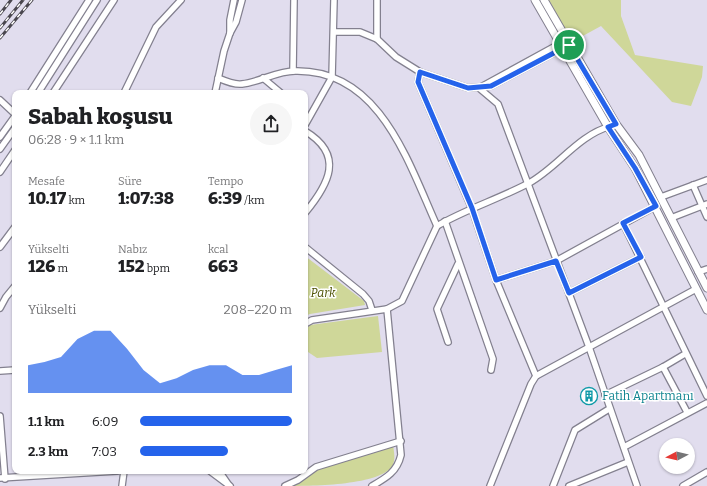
<!DOCTYPE html>
<html lang="tr">
<head>
<meta charset="utf-8">
<style>
	body { margin:0; font-family:Bitter,serif; background:#f6f6f6; color:#202124; height:100vh; display:flex; flex-direction:column; font-size:15px; white-space:nowrap }
	* { box-sizing:border-box; margin:0 }
	p { font-size:13px; color:#757577 }
	.icon { flex:none; width:22px; height:22px; fill:none; stroke:currentColor; stroke-width:2; stroke-linecap:round; stroke-linejoin:round }
	.map { position:relative; flex:1; overflow:hidden }
	.sheet { position:absolute; left:12px; top:90px; width:296px; height:384px; display:flex; flex-direction:column; background:#fff; border-radius:8px; box-shadow:0 1px 3px #0004 }
	.sheet>* { flex:none }
	.needle { width:26px; rotate:263deg }
	.fabs { position:absolute; left:659px; top:438px; display:grid; gap:8px }
	.fabs a { display:grid; place-items:center; width:36px; height:36px; border-radius:50%; background:#fff; box-shadow:0 1px 3px #0004; font-size:20px }
	.pin { position:absolute; display:grid; place-items:center; width:34px; height:34px; color:#fff; margin:-17px; border:2px solid #fff; border-radius:50%; box-shadow:0 1px 4px #0007 }
	.round { display:grid; place-items:center; flex:none; width:42px; height:42px; border-radius:21px; background:#f6f6f6 }
	.headline { display:flex; align-items:center; justify-content:space-between; height:68px; padding:0 16px }
	h1 { font-size:22px; font-weight:800; line-height:30px }
	.figures { display:grid; grid-template-columns:repeat(3,1fr); gap:6px; height:68px; padding:4px 16px }
	.figures div { display:grid; align-content:center }
	.figures b { font-size:17px; font-weight:800 }
	.figures small { font-size:11px; font-weight:400 }
	.figures p { font-size:11px }
	.chart { height:112px; padding:8px 16px }
	.chart p { display:flex; justify-content:space-between }
	.chart svg { width:100%; height:72px; margin-top:4px; fill:#2563eb; opacity:.7 }
	ul { padding:0 16px; list-style:none; font-size:13px }
	li { display:grid; grid-template-columns:64px 48px 1fr; align-items:center; height:30px }
	li i { height:10px; border-radius:5px; background:#2563eb }
	.map>svg:first-child { display:block }
</style>
</head>
<body>
<div class="map">
<svg width="707" height="486" viewBox="0 0 707 486">
	<rect width="100%" height="100%" fill="#e1ddee"/>
	<g fill="#cfd799">
		<polygon points="549,0 621,0 621,16 635,55 703,66 702,77 691,106 672,102 601,26 570,43"/>
		<polygon points="305,256 364,301 365,305 310,314 305,316"/>
		<polygon points="378,316 382,352 317,358 305,350 305,331 310,325"/>
		<path d="M393,445c1,7 3,15 -1,22 -16,19 -82,19 -109,19l32,-18z"/>
	</g>
	<g fill="none" stroke-linecap="round" stroke-linejoin="round">
		<g stroke="#83808f" stroke-width="8">
			<g id="minor">
				<polyline points="334,32 360,32 377,39 396,57 420,72 468,88 491,86 569,45"/>
				<polyline points="230,33 230,20 234,0"/>
				<polyline points="377,39 377,0"/>
				<polyline points="293,71 294,0"/>
				<polyline points="420,72 418,82 472,209 496,280 536,376"/>
				<path d="M218,78c7,3 16,7 24,6 18,-2 35,-13 53,-13 85,-2 113,91 142,155l-35,75 -15,8"/>
				<polyline points="263,78 281,93"/>
				<polyline points="481,87 563,42"/>
				<polyline points="479,88 498,104 589,347 637,486"/>
				<polyline points="30,93 89,0"/>
				<polyline points="38,93 97,0"/>
				<polyline points="53,93 114,0"/>
				<polyline points="124,93 156,27 181,0"/>
				<polyline points="215,93 224,51 230,33 236,22 242,0"/>
				<polyline points="0,100 15,114"/>
				<polyline points="305,125 332,77 334,0"/>
				<path d="M305,131c40,24 24,53 0,82"/>
				<polyline points="0,137 15,116"/>
				<polyline points="0,149 15,128"/>
				<polyline points="0,172 15,150"/>
				<polyline points="693,185 707,217"/>
				<polyline points="661,197 707,180"/>
				<polyline points="671,218 707,204"/>
				<polyline points="445,221 493,359 491,370"/>
				<polyline points="623,223 707,396"/>
				<path d="M437,226c29,-17 62,-27 92,-43 29,-16 49,-48 82,-57"/>
				<polyline points="0,247 15,227"/>
				<polyline points="305,247 363,294 369,301 372,310"/>
				<polyline points="698,272 707,269"/>
				<polyline points="496,280 556,261 656,206"/>
				<polyline points="569,293 641,257"/>
				<polyline points="0,308 6,297 15,286"/>
				<path d="M305,324l7,-4 75,-11 14,146c-4,17 -15,23 -29,31"/>
				<polyline points="448,342 437,309 458,264"/>
				<polyline points="663,367 687,412"/>
				<polyline points="0,371 15,370"/>
				<polyline points="605,395 663,367 685,354"/>
				<polyline points="0,416 5,479"/>
				<polyline points="624,447 707,403"/>
				<polyline points="210,471 230,486"/>
				<polyline points="219,471 228,484"/>
				<polyline points="0,478 117,471"/>
				<polyline points="122,486 124,471"/>
				<polyline points="285,486 298,480 316,467 401,441"/>
				<polyline points="490,486 531,384 536,376 696,289"/>
				<polyline points="553,486 575,430 609,409"/>
				<polyline points="569,486 628,462"/>
				<polyline points="683,486 707,472"/>
			</g>
		</g>
		<g stroke="#83808f" stroke-width="9">
			<g id="major">
				<polyline points="535,0 608,127 635,168 707,310"/>
				<polyline points="544,0 616,124 639,155 707,288"/>
			</g>
		</g>
		<use href="#minor" stroke="#fff" stroke-width="5.5"/>
		<use href="#major" stroke="#fff" stroke-width="7"/>
		<g stroke="#49464e" stroke-width="3">
			<g id="rail">
				<polyline points="0,14 11,0"/>
				<polyline points="0,28 23,0"/>
				<polyline points="0,38 32,0"/>
			</g>
		</g>
		<use href="#rail" stroke="#fff" stroke-width="1.5" stroke-dasharray="4.5" stroke-linecap="butt"/>
	</g>
	<g fill="none" stroke-linecap="round" stroke-linejoin="round">
		<g stroke="#fff" stroke-width="8">
			<polygon id="route" points="569,45 616,124 608,127 635,168 656,206 623,223 641,257 569,293 556,261 496,280 472,208 418,82 420,72 468,88 491,86"/>
		</g>
		<use href="#route" stroke="#2563eb" stroke-width="5"/>
	</g>
	<defs>
		<g id="building-ring" transform="scale(0.9)"><circle r="9.5" fill="#fff" stroke="#0f9aa8" stroke-width="1.5"/><path d="M-4-6H4V6H1V3H-1V6H-4ZM-2.5-4.3h1.7v1.8h-1.7ZM.8-4.3h1.7v1.8H.8ZM-2.5-1h1.7V.8h-1.7ZM.8-1h1.7V.8H.8Z" fill="#0f9aa8"/></g>
	</defs>
	<g fill-rule="evenodd">
		<use href="#building-ring" x="589" y="396"/>
	</g>
	<g text-anchor="middle" stroke-width="3" stroke-linejoin="round" paint-order="stroke">
		<g font-size="12" font-style="italic" fill="#4c5102" stroke="#fff">
			<text x="323" y="297">Park</text>
		</g>
		<g font-size="12" fill="#0d838f" stroke="#fff" text-anchor="start">
			<text x="602" y="400">Fatih Apartmanı</text>
		</g>
	</g>
</svg>
<div class="fabs">
<a><svg class="needle" viewBox="-14 -14 28 28"><path d="M0-13l5 13h-10z" fill="#e53935"/><path d="M0 13l5-13h-10z" fill="#757577"/></svg></a>
</div>
<div class="pin" style="left:569px;top:45px;background:#1e9e55"><svg class="icon" aria-label="arrive" viewBox="0 0 24 24"><path d="M6 21V4h12l-3 4 3 4H6"/></svg></div>
<section class="sheet">
<div class="headline"><div><h1>Sabah koşusu</h1><p>06:28 · 9 × 1.1 km</p></div><a class="round"><svg class="icon" aria-label="share" viewBox="0 0 24 24"><path d="M12 15V3M7 8l5-5 5 5M5 13v7h14v-7"/></svg></a></div>
<div class="figures">
<div><p>Mesafe</p><b>10.17<small> km</small></b></div>
<div><p>Süre</p><b>1:07:38</b></div>
<div><p>Tempo</p><b>6:39<small> /km</small></b></div>
</div>
<div class="figures">
<div><p>Yükselti</p><b>126<small> m</small></b></div>
<div><p>Nabız</p><b>152<small> bpm</small></b></div>
<div><p>kcal</p><b>663</b></div>
</div>
<div class="chart"><p><span>Yükselti</span>208–220 m</p>
<svg viewBox="0 0 160 44" preserveAspectRatio="none"><path d="M0 44V27L10 25L20 22L30 11L40 6L50 6L60 17L70 30L80 38L90 35L100 30L110 27L120 27L130 33L140 33L150 30L160 27V44z"/></svg>
</div>
<ul>
<li><b>1.1 km</b>6:09<i style="width:100%"></i></li>
<li><b>2.3 km</b>7:03<i style="width:58%"></i></li>
</ul>
</section>
</div>
</body>
</html>
